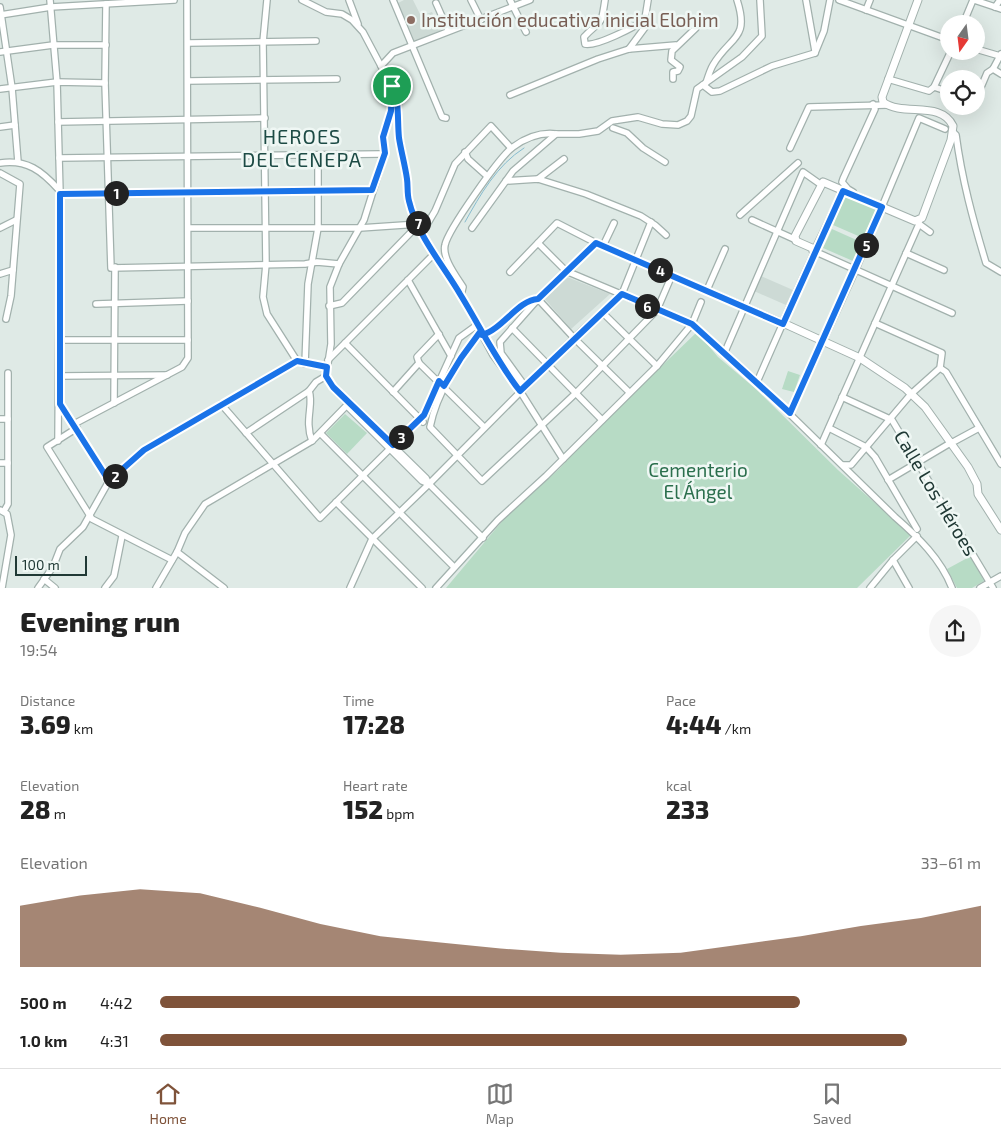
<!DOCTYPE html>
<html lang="en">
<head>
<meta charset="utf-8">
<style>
	body { margin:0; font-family:"Exo 2",sans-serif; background:#f6f6f6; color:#222; height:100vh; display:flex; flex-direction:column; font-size:19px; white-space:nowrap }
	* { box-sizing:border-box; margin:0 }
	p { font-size:16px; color:#767676 }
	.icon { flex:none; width:28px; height:28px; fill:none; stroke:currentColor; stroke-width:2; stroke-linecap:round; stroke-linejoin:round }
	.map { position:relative; height:588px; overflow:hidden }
	.sheet { display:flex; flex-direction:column; background:#fff; flex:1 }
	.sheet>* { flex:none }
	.needle { width:32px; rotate:194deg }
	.buttons { position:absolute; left:940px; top:15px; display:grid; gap:10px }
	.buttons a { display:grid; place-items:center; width:45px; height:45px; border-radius:50%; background:#fff; box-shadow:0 5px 20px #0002; font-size:25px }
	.scale { position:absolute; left:15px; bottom:12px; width:72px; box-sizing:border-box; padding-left:5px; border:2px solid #203935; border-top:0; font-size:14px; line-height:18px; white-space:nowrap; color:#203935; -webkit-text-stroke:4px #eff7f4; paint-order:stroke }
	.pin { position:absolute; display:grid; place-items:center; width:42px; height:42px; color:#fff; margin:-21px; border:2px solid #fff; border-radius:50%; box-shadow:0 1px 5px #0007 }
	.km { position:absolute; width:25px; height:25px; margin:-12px; border-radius:50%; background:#222; color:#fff; font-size:14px; line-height:25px; text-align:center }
	.round { display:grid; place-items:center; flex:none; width:52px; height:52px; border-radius:26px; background:#f6f6f6 }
	.overview { display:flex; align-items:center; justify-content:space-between; height:85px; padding:0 20px }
	h1 { font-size:28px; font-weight:800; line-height:38px }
	.metrics { display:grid; grid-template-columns:repeat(3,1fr); gap:8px; height:85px; padding:5px 20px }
	.metrics div { display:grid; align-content:center }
	.metrics b { font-size:25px; font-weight:800 }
	.metrics small { font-size:14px; font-weight:400 }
	.metrics p { font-size:14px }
	.chart { height:140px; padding:10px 20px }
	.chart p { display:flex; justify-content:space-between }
	.chart svg { width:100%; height:90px; margin-top:5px; fill:#7f533a; opacity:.7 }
	ul { padding:0 20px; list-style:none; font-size:16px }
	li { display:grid; grid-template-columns:80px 60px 1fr; align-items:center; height:38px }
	li i { height:12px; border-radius:6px; background:#7f533a }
	.tabs { display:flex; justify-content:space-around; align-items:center; height:70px; border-top:1px solid #e0e0e0; background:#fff; font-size:14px; color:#767676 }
	.tabs a { display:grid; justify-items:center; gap:2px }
	.tabs .current { color:#7f533a }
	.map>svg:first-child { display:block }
</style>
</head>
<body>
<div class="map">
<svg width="1001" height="588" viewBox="0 0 1001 588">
	<rect width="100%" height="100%" fill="#dfeae6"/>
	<g fill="#cddad5">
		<polygon points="404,0 413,0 421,16 432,12 441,30 415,42 398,3"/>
		<polygon points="761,276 793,290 786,305 754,291"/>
		<polygon points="567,277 610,294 571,329 544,298"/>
	</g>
	<g fill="#b7dbc5">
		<polygon points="845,197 876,209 863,238 833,225"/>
		<polygon points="832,229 861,242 853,261 823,248"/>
		<polygon points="697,332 718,357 756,389 838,470 911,535 857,588 446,588 504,519 559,469 590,435"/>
		<polygon points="788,371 800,375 794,392 782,389"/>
		<polygon points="345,414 367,433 347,454 326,433"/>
		<polygon points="971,556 984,581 972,588 957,588 947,569"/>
	</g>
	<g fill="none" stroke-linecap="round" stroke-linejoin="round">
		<path stroke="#87bccf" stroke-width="1" d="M465,222c15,-27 32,-57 59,-74"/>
		<g stroke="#a2b1ad" stroke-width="8">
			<g id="minor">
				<polyline points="50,0 57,82 60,194 58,441"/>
				<polyline points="267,0 263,42 266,264 263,297 267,314 297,361 327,367"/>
				<polyline points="302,0 326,12 342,14 352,20 363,32 398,98 399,136 407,177 409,201 413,214 426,240 461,295 493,355 520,391 563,459"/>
				<polyline points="349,0 358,24"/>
				<polyline points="393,0 442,117 446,118"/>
				<polyline points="471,0 481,20"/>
				<polyline points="510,0 526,32"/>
				<path d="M605,0c-4,28 -3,18 -21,37l1,7c10,3 51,-17 60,-25"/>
				<polyline points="806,0 815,51"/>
				<polyline points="839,0 949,40"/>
				<polyline points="974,0 1001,9"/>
				<polyline points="436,3 448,30"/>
				<polyline points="106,4 105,83 111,268 305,264 317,262 339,264"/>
				<polyline points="0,7 12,88 18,162"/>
				<polyline points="995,7 1000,0"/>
				<polyline points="866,10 870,0"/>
				<polyline points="0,15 51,7 174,0"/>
				<polyline points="963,24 973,0"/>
				<polyline points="188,43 316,41"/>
				<polyline points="629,49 676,45"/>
				<polyline points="976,49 1000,56"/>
				<polyline points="0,52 53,45 106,45"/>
				<polyline points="815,53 824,31 830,0"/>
				<polyline points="381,66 393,53 530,0"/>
				<polyline points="993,69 1001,74"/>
				<polyline points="673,79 673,72 678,71 680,67 671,60 672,51 696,28"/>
				<polyline points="888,79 929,91 934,87 951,51"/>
				<polyline points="188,81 337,79"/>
				<path d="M706,83c2,-6 4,-13 7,-18 17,-29 37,-25 24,-65"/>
				<polyline points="703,85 712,92 720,91 772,66 815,53"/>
				<polyline points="934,87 949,92"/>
				<polyline points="392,88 391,111 383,137 385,153 364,220 339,264 330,287 331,344 326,376 333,387 426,478 429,484 483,538"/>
				<polyline points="0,89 57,82 105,83"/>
				<polyline points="510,95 598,59 629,49 646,26 645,19 648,0"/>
				<polyline points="976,99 987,73 993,69 1001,54"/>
				<polyline points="58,122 265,118"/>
				<polyline points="0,127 15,125"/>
				<polyline points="613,128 627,133 643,148 665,162"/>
				<path d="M953,132l3,3c6,45 17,85 30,128l15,9"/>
				<polyline points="790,148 809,107 887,105"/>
				<polyline points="465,152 468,159 487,176"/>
				<polyline points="59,158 380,154"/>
				<path d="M0,163c27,-4 42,8 59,27"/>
				<polyline points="0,173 20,184 11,296 6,319"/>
				<polyline points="538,179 564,159"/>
				<polyline points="506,181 538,179 586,194 641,216 655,225 666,235"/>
				<polyline points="843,191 814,251 952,313"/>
				<polyline points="853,192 848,189 842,182 843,179 875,109 873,104"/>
				<polyline points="60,194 372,190"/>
				<polyline points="740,215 798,163"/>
				<polyline points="752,220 794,239"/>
				<polyline points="919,224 930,232"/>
				<polyline points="0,228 16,220"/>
				<polyline points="188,228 360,228 419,224"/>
				<polyline points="472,228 513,171 556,134 579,134 598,131 612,121 638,117 662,124 678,125 687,121 691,116 697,89 742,57 762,36 760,0"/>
				<polyline points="422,233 435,211 455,164 491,126 511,148"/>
				<polyline points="538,243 566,271 692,324 757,382"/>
				<polyline points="603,246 614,223"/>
				<polyline points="906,253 944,270"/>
				<path d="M510,272l47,-49 39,20 187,80 -26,59 138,135c23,20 46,42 57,71"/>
				<polyline points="0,274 13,270"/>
				<polyline points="408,280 451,356"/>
				<polyline points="707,290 725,249"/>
				<path d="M461,295l2,-8c-7,-11 -21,-29 -18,-42 3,-15 55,-89 68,-98 14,-10 27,-15 43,-13"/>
				<polyline points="538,299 574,338 629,392"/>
				<polyline points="96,304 188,301"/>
				<polyline points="329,306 342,303 419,224"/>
				<polyline points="603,313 657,366"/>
				<polyline points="512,328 602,420"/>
				<path d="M480,332c-21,29 -43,59 -50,95l52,54 94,-88 81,-83 15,-35"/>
				<path d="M482,335c21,-6 36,-35 56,-36"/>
				<polyline points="60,340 188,340"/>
				<polyline points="345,343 423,422"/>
				<polyline points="724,354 803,172 820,184"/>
				<polyline points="328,360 434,254"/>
				<polyline points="419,363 417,357 439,334"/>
				<polyline points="305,364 308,284 318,228 318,155"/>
				<polyline points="940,368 946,372 1001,464"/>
				<polyline points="60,376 167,375"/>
				<polyline points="525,386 501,353 500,342 538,299 596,243"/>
				<path d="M309,391c5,14 -5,29 3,50"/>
				<polyline points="393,392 419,363 484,427"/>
				<polyline points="842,397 892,420 993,588"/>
				<polyline points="114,403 115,267"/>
				<polyline points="60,404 109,481"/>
				<polyline points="221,404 320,518 424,415 459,338 477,325"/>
				<polyline points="347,406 422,481 429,484"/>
				<polyline points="790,413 856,269 919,118 945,129"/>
				<polyline points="0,419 8,419"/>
				<polyline points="74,424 182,367 188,358 187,0"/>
				<polyline points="77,428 47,447 92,519 172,560"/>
				<polyline points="829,428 866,447 875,457 917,529"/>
				<polyline points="246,433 309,391 316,382 326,376"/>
				<polyline points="321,434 454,567"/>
				<polyline points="955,441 979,428"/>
				<polyline points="821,445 919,224 919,220"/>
				<polyline points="0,463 8,463"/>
				<polyline points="843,465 851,465 911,394 940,368 942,353 875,323"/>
				<polyline points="888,480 952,442"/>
				<polyline points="336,502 422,588"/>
				<polyline points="0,510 7,514 11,535 2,588"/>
				<polyline points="4,511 8,504 8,373"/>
				<polyline points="177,552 224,588"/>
				<polyline points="893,560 909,588"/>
				<polyline points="44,579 55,588"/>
				<polyline points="38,588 53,567 60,549 83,527 109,481 144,450 297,361"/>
				<polyline points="105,588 114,576 122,536"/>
				<polyline points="156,588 177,552 185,533 205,504 312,441 350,402"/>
				<polyline points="350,588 372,539 429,484 574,338 622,294 651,222"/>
				<polyline points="436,588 498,520 546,476 657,366 692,324 701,302"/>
				<polyline points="870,588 893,560 917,536"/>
				<polyline points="980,588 1001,576"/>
			</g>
		</g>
		<g stroke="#a2b1ad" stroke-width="9">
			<path id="tertiary" d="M918,0l-36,97 1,5c20,15 58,-2 70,24l-2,14 -29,78 -7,3 -92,-39 -28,54 1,5 16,7 2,6 -31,69 77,35 45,30 20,19 43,60 9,17 1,10 23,36"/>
		</g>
		<use href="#minor" stroke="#fff" stroke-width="5.5"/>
		<use href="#tertiary" stroke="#fff" stroke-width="7"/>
	</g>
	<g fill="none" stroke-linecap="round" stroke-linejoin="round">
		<g stroke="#fff" stroke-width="10">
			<path id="route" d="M392,86l-1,25 -8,26 2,16 -13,37 -312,4v210l49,77 35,-31 153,-89 30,6 -1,9 7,11 60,58 31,-30 15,-34 5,5 17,-28 19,-26 2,3c21,-6 36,-35 56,-36l58,-56 187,81 60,-133 39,16 -92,206 -98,-89 -70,-30 -102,97c-25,-32 -39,-63 -60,-97 -17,-29 -43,-59 -51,-93 -2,-7 -1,-15 -2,-22 -2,-14 -6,-28 -8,-41 -2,-20 1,-34 -7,-52"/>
		</g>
		<use href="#route" stroke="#1a73e8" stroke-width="6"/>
	</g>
	<circle fill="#8d6e63" stroke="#eff7f4" stroke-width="2" cx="411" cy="20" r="5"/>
	<g text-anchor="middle" stroke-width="5" stroke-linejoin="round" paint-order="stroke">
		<g font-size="19" fill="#785e54" stroke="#eff7f4" text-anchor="start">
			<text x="421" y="27">Institución educativa inicial Elohim</text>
		</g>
		<g font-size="19" fill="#2b6f4d" stroke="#eff7f4">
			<text x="698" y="477">Cementerio<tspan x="698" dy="22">El Ángel</tspan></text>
		</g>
		<g font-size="19" fill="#203935" stroke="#eff7f4">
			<text transform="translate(936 493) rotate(59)" y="7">Calle Los Héroes</text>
		</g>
		<g font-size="20" letter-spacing="1" fill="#1d4b45" stroke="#eff7f4">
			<text x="302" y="144">HEROES<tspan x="302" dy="23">DEL CENEPA</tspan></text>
		</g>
	</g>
</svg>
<div class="buttons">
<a><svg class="needle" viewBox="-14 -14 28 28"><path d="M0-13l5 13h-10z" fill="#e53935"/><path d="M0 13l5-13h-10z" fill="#767676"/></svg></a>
<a><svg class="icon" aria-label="locate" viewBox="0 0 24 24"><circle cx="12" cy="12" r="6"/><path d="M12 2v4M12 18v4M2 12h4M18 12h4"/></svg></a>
</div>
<div class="scale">100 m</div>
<div class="pin" style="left:392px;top:86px;background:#1e9e55"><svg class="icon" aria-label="arrive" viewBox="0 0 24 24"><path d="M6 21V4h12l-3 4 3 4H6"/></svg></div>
<b class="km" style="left:116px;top:193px">1</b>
<b class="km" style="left:115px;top:476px">2</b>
<b class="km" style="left:401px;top:437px">3</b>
<b class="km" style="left:660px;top:270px">4</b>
<b class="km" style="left:866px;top:245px">5</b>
<b class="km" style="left:647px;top:306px">6</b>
<b class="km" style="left:418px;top:223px">7</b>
</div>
<section class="sheet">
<div class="overview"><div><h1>Evening run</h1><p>19:54</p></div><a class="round"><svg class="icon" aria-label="share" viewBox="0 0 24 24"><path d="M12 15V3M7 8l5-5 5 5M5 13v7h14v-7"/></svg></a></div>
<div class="metrics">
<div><p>Distance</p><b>3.69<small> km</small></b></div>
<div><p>Time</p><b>17:28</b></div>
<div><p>Pace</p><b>4:44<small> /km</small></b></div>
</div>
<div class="metrics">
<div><p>Elevation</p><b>28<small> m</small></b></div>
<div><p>Heart rate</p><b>152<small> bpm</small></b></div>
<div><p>kcal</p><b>233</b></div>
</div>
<div class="chart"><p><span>Elevation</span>33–61 m</p>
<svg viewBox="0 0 160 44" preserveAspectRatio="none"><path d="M0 44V14L10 9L20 6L30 8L40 15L50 23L60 29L70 32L80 35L90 37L100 38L110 37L120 33L130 29L140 24L150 20L160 14V44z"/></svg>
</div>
<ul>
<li><b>500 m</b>4:42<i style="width:78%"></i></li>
<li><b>1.0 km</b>4:31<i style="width:91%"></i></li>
</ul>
</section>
<nav class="tabs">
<a class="current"><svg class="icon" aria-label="home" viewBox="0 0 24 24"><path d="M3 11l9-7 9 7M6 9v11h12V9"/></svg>Home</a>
<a><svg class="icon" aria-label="map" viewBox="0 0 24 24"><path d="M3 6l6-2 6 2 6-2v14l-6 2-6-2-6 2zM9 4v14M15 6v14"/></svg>Map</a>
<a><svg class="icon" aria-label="saved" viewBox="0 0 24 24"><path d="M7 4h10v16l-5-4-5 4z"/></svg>Saved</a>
</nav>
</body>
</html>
